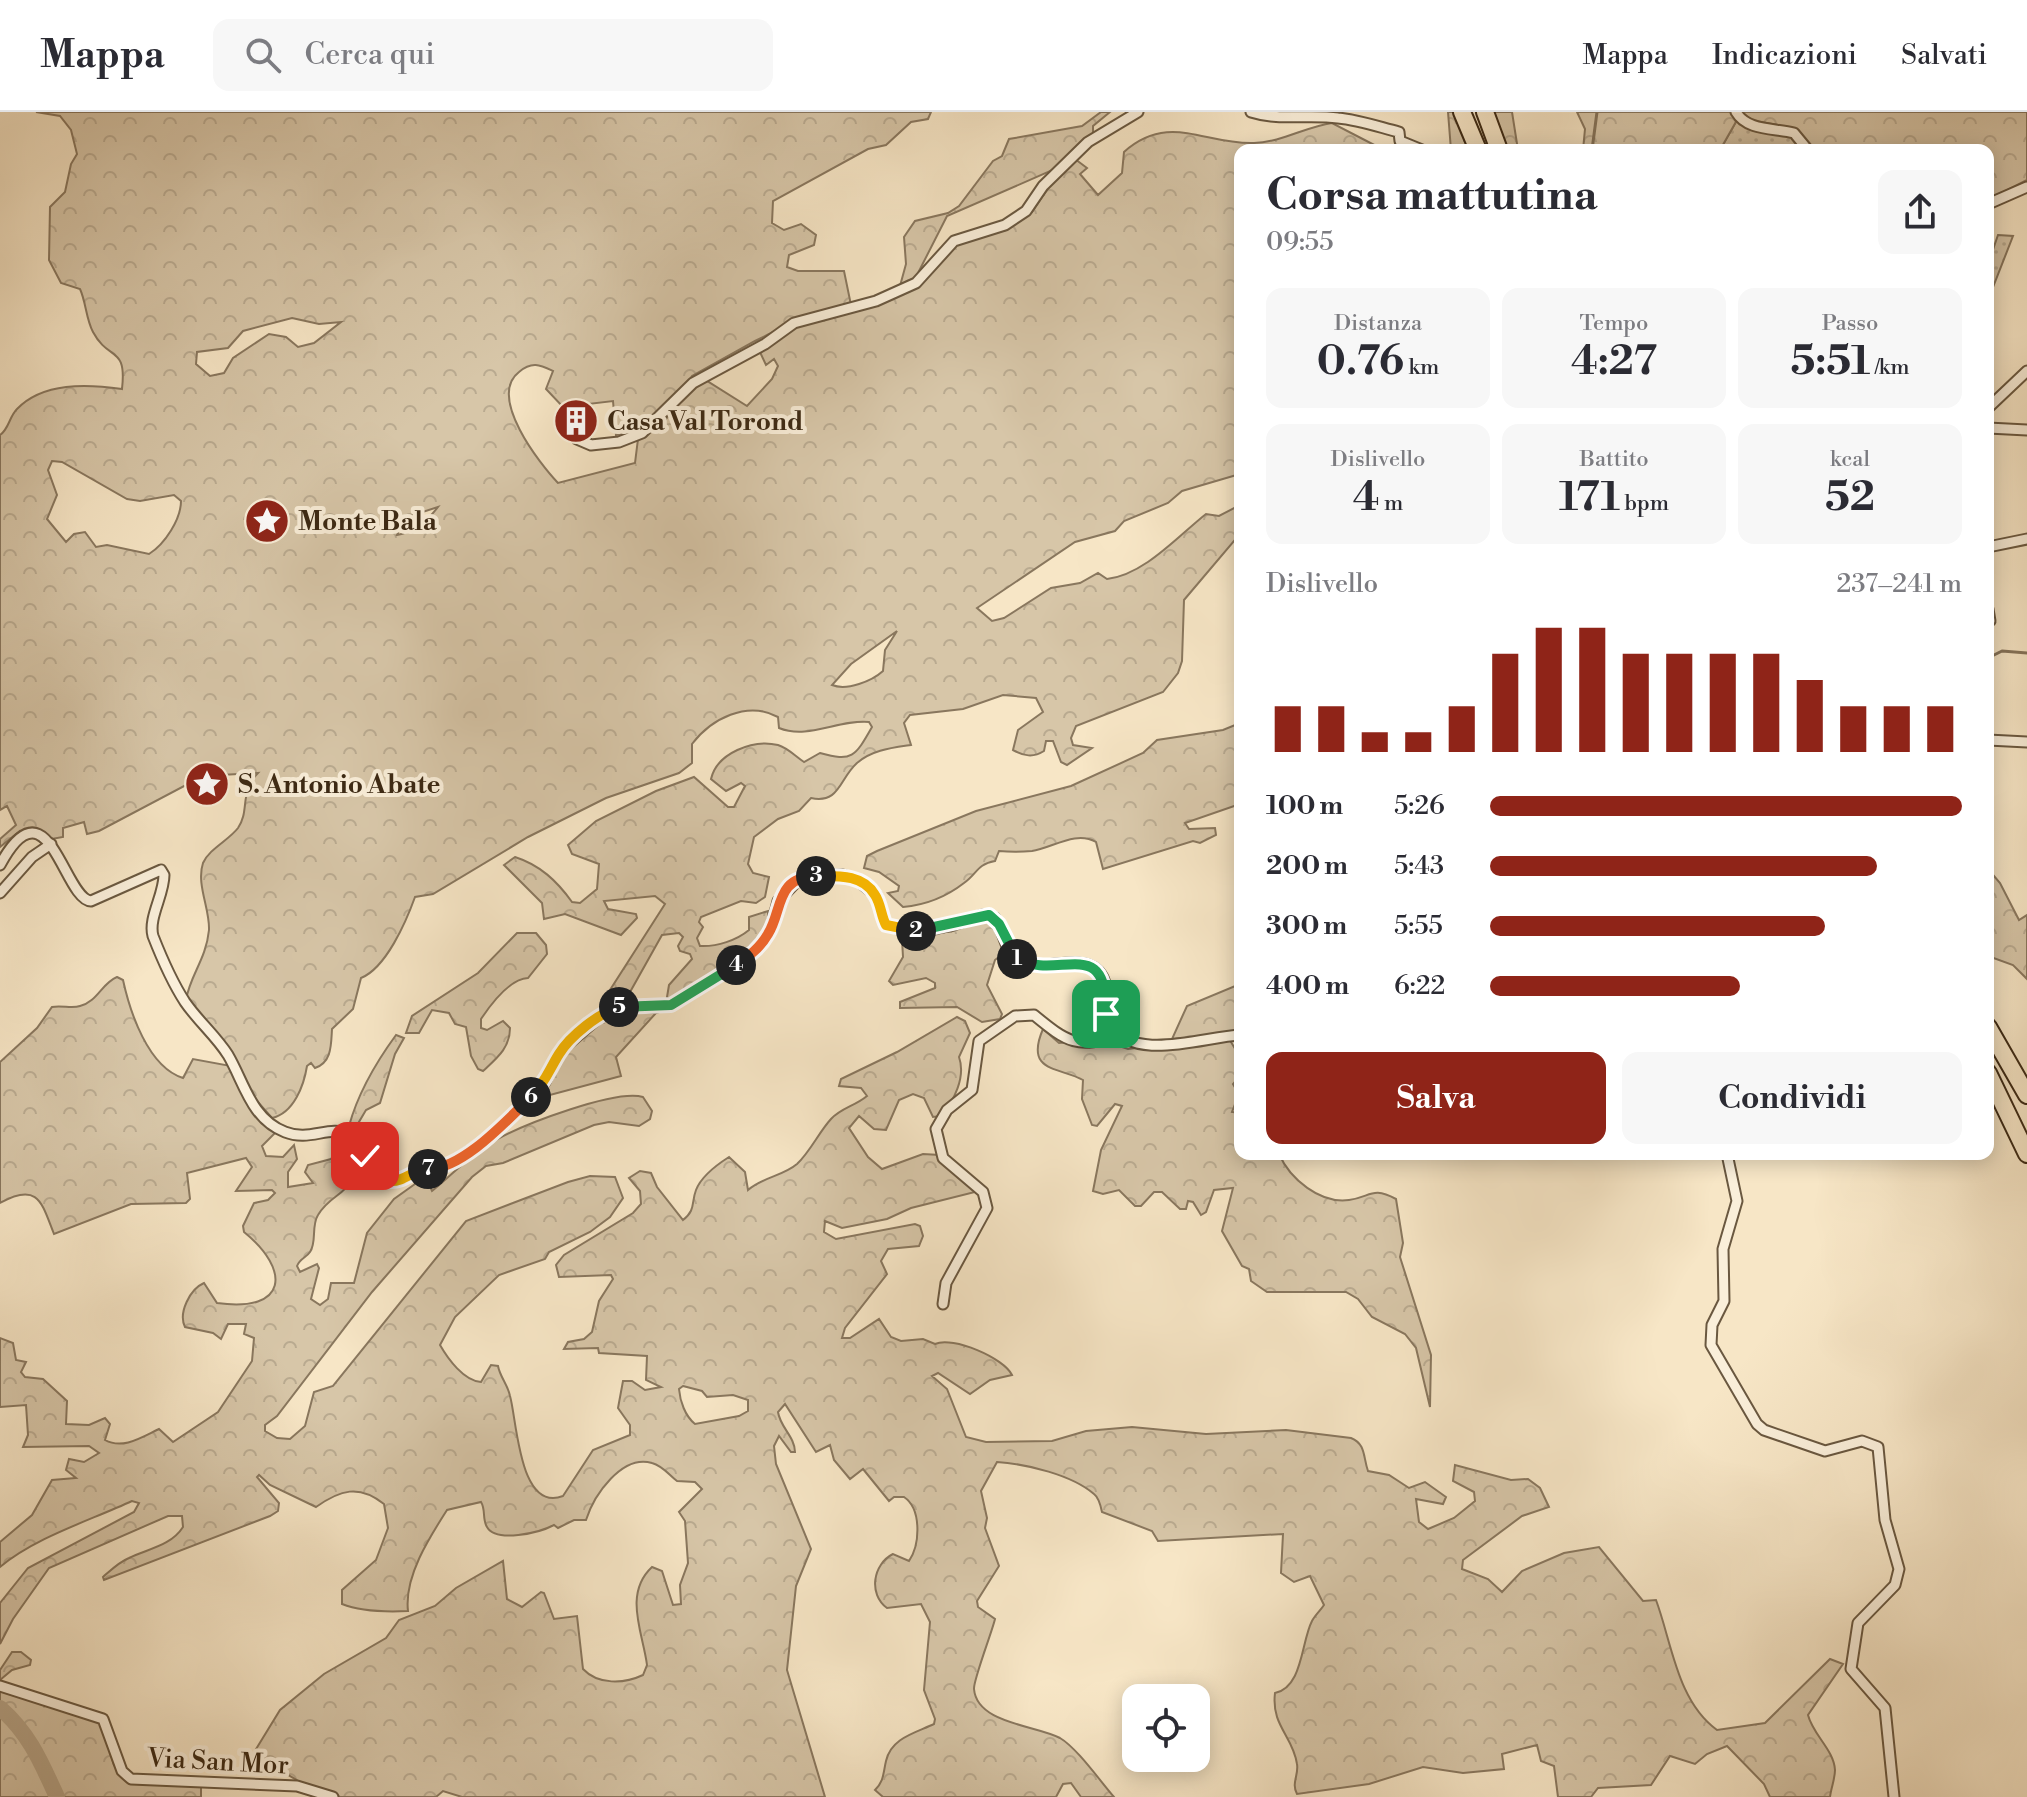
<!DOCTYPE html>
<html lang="it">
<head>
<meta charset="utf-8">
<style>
	body { margin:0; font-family:"Libre Bodoni",serif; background:#f7f7f7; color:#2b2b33; height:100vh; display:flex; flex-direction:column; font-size:30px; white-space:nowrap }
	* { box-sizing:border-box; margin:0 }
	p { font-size:26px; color:#7c7c81 }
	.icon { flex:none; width:44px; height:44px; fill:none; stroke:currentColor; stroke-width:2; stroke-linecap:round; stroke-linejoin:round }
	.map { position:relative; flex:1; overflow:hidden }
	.side { position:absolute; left:1234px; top:32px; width:760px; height:1016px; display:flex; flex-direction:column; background:#fff; border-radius:16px; box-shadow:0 4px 20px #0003 }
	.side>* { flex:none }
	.tools { position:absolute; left:1122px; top:1572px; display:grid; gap:16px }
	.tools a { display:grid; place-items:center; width:88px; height:88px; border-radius:16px; background:#fff; box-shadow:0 4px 20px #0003; font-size:40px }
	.pin { position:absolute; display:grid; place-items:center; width:68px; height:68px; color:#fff; margin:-34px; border-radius:16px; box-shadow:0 4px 12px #0006 }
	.km { position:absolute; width:40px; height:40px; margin:-20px; border-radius:50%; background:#222; color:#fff; font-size:22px; line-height:40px; text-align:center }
	.round { display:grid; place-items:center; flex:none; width:84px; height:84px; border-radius:16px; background:#f7f7f7 }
	.head { display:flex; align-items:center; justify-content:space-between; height:136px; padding:0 32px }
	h1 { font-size:44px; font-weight:800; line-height:60px }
	.figures { display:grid; grid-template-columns:repeat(3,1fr); gap:12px; height:136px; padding:8px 32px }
	.figures div { display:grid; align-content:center; border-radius:16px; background:#f7f7f7; text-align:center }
	.figures b { font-size:40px; font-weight:800 }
	.figures small { font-size:22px; font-weight:400 }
	.figures p { font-size:22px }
	.chart { height:224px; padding:16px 32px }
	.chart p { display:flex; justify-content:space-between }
	.chart svg { width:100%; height:144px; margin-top:8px; stroke:#8f2418; stroke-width:6 }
	.button { display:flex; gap:16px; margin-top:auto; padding:16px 32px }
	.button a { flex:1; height:92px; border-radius:16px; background:#8f2418; color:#fff; font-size:32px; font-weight:800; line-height:92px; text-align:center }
	.button a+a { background:#f7f7f7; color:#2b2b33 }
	ul { padding:0 32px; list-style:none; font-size:26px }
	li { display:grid; grid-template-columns:128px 96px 1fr; align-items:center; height:60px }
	li i { height:20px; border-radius:10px; background:#8f2418 }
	header { display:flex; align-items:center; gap:48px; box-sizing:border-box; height:112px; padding:0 40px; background:#fff; border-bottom:2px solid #e1e1e2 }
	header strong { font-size:38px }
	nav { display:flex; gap:44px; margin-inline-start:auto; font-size:28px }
	.search { width:560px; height:72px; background:#f7f7f7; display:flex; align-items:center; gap:20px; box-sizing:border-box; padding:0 28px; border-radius:16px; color:#7c7c81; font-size:30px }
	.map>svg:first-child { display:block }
</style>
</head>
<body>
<header>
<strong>Mappa</strong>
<div class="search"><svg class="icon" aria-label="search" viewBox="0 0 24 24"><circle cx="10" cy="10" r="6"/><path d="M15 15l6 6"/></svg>Cerca qui</div>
<nav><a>Mappa</a><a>Indicazioni</a><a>Salvati</a></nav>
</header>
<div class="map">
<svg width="2027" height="1685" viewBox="0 0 2027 1685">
	<defs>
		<pattern id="grass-dots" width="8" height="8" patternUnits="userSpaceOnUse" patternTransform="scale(2)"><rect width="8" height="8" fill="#d7c6a8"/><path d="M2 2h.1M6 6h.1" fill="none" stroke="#b9aa90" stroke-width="1.8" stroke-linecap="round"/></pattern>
		<pattern id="forest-crowns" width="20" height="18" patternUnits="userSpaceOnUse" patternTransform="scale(2)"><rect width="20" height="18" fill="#d7c6a8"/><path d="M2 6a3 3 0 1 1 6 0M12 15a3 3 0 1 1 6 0" fill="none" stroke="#b9aa90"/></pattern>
	</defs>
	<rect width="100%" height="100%" fill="#f7e6c6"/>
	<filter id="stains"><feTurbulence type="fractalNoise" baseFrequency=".0025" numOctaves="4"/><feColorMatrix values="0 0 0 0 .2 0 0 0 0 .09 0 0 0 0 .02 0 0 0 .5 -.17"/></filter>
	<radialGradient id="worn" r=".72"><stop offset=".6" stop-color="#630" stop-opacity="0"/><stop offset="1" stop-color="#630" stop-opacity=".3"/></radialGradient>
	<g fill="url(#grass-dots)" stroke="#89775e" stroke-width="2">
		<polygon points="1737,8 1783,14 1804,38 1720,38"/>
		<polygon points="1998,123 2013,124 1988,188 1988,152"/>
	</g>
	<g fill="url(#forest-crowns)" stroke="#89775e" stroke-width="2" fill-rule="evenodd">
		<path d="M36,0h895l-3,7 -17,3 -25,23 -18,4 -95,52 -1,22 12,7 17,-6 15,11 -2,10 -25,10 -2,12 11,4h46l7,34 -58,17 -38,19 -63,35 -13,20 -36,34 -27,5 -3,-34 -50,6 -17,-18 7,-18c-13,-6 -21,-10 -34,1 -32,25 21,92 39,111l77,-20 3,-24 6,-6 17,-8 31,-37 15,-7 40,25 25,-27 6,-13 -4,-7 -8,6 -7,-15 35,-25 121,-38 43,-45 48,-12 26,-18 20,-30 23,-23 12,9 -7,6 18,21 24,-22 2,-21c45,-40 81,-7 130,-9 28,-1 51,-16 78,-20l52,27h-144v324l-58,17 -14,12 -44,18 -9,10 -40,11 -98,66 15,13 12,-3 47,-30 29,-5 18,-10 9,6c37,-4 71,-43 99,-65l13,2 21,-11v29l-56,66 -2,61 -4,12 -15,19 -87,34 -5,12 2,7 19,3 -25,17 -6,-3 -8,-21h-7l-2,10c-11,7 -20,5 -31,-1l5,-20 25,-18 -7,-14 -33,-3 -40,14 -53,6 -6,8 7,22c-20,3 -39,5 -54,18 -18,16 -17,41 -46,35l-12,13 -21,8 -24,18 -6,27 5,9 16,4 -4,20 -9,6 -15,-2 -40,16 -2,5 4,5 -6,11 3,8c17,1 37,-6 49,-16v-13l19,-6v17l-33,32 -69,43 3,-18 23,-26 -2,-5 -10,-3 -2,-5 5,-9 -4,-4 -17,2 -37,66 -24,3 64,-100 -10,-8 -51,5 4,8 28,5 1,4 -16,17 -56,-21 -21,5 -2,-16 -38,-38 11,-8c25,8 42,24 57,45l8,1 17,-14 2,-25 -27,-10 -4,-9 28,-24 60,-30 38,-14 34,30h6l11,-21 -4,-3 -15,8 -15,-12c6,-26 42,-40 67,-34 10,3 17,11 26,17l16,-9c32,9 35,4 52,-26l-3,-5c-30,-3 -61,18 -90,6l-1,-11c-31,-17 -67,2 -86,27v19l-13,10 -73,25 -78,39 -95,57 -18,3c-9,25 -29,71 -54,81l-8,31 -21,20c-1,16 0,33 -17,39l-4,-5 -4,3c-3,19 -13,47 -35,52l-30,-34 -56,-84c4,-25 20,-40 23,-70 1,-21 -13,-46 -6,-67 6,-14 26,-23 35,-35 12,-17 1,-36 20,-55l-55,3 -104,55 -12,3 -3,-12 -21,6v9l-17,3 -26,-9 -20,16v-8l16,-14 -9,-19 -7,4v-375c9,-6 9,-18 17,-26 26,-27 70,-25 105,-20 5,-44 -13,-27 -29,-57 -7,-13 -7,-30 -13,-43l-19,-6 -12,-23 1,-53 15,-15 6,-28 6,-10 -6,-24 -11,-14zM292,206l27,6 22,-2 -27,21 -16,4 -12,-10 -17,-3 -36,24 -9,15 -14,3 -14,-12 1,-12 31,-4 15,-17zM52,349l10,1 65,37 13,2 34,-6 7,6c0,18 -16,43 -32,53l-42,-9 -11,2 -11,-15 -11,2 -8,8 -19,-23 10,-24 -9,-25zM438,395c-10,13 -24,25 -41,28l7,-17zM897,519l-12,19 -2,21c-11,10 -36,20 -51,14l19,-21z"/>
		<polygon points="1101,0 1110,0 1093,14 1093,23 1055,57 947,104 916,165 900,174 906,152 904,125 915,109 948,101 959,94 993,49 1002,44 1009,27 1082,14"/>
		<polygon points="1448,0 1455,0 1471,38 1451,38"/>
		<polygon points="1493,0 1512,0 1518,38 1508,38"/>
		<polygon points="1577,0 1732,0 1737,8 1720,38 1583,38 1585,17"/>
		<path d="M1736,0h291v68l-39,20v-50h-180c-15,-38 -49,-18 -72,-38z"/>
		<path d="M1240,611v81l-55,19 4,6 26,-1 1,7 -16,8 -7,-2 -90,28 -7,-27c-20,-12 -44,6 -64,9 -11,1 -23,1 -33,0l-4,10c-18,3 -18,13 -31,22 -18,14 -38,22 -61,24l-15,-14 10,-2 1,-5 -20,-14 -15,-4 3,-12 10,-5 99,-40 95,-25 72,-33 14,-13 66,-10z"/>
		<polygon points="1988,757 2000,771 2019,808 2027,803 2027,867 2013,853 1988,844"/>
		<polygon points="990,804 1005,840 995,848 987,873 1002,902 1000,907 982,910 957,895 900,896 900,890 935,876 935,871 926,866 893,873 889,869 903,845 902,827 938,822"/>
		<path d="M536,821l10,12 1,9 -19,24c-18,1 -37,26 -47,41v9l6,2 16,-9 7,7c0,20 -13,30 -27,43l-5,-2 -7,-13 -5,-29 -11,-3 -6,-11 -17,-3 -13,23h-13l6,-17 66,-43 39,-40z"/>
		<path d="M117,865l6,3c7,32 25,87 60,98l10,-19 38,7 5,16 42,48 -16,16 4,10 17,1 11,-12 3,14 -9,13v15l25,-4 -8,-11 3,-7 23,-6 10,-12 10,4c9,46 -17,37 -33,64 -7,11 -1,27 -8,37 -4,6 -10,6 -13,14l3,6 17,-8 2,4 -8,31 9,6 8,-6 3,-16h23l13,-50 27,-34 28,-20 5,1 5,11c21,-17 40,-38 64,-51 28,-16 120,-51 147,-43l9,14 -2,8 -11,7 -30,-4 -15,3 -91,38 -17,3 -14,11 -100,115 -95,124 -12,9v6l12,7 13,1 15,-13 9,-34 19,-6 133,-165 102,-39 22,-6 25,1 8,21 -13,19 -20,15 -41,20 -4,7 -46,16 -44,42 -15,28c8,14 24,36 41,37l10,-17 7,1c2,11 10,19 12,30 7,24 9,117 53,100l30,-46 37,-15v-10l-12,-17 5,-27h9l13,9 16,-3 -15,-7 1,-24 -48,-3 -1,-5 -34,1 4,-7 16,-3 8,-7 7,-31 14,-22 -2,-4 -52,2 -3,-12 8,-10 69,-42 8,-9 -1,-13 -11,-13 11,-7 11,2 6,14 26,33c13,-10 8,-17 13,-30 5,-13 22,-26 33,-33l16,15 3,18c15,-13 35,-14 49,-26 13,-12 22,-32 34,-45 10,-11 24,-13 36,-23l-6,-8 -22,-2 2,-7 56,-27 60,-35 8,4 5,12 -11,24c7,20 -5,44 -18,59l-8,1 -9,-19 -11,-4 -14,6 -13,30 -12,-1 -15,-13 -10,12 19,29 14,12 41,-15 17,1 35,37 -64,16 -24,11 -45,9 -17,-7 -1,11 12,7 79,-15 5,2 3,10 -4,10 -31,3 -7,12 6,13 -42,54 -3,10h8l29,-19 12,18 10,4 22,-2 12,5c18,-8 69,14 77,31l-22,5 -20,14 -32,-21 -6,3 15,13 19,48 20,5 66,-1 34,-10 46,-4 74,7 80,-4 65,8c15,6 12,19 17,33l21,4 20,13 16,-6 21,15 -3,7 -27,-5 3,23 9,7 26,-11 21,-17 -1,-9 -21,-11 2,-16 56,15 17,-1 12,9 9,19 -27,9 -59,44 -1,9 26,10 14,13 20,-21 42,-18 35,-6 44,54 13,-1c16,43 21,101 61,130l48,-7 65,-64 13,5 -35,51c5,20 26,35 27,55 0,9 -4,18 -5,27h-60l-6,-13 -37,-38 -20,8 -12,10 -25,-8 -19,29 -53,3 -7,9h-33l-4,-31 -13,-5 -4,-16 -35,9 2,15 -41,4 -40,-6 -54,17 -72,10c-6,-11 2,-19 0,-30 -4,-28 -26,-38 -22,-71 28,-6 26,-51 37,-72 3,-6 8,-10 12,-16l-14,-29 -16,6 -13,-9 2,-39 -125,7 -6,-10 -50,-19c-1,-5 -4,-15 -8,-18 -22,-19 -67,-30 -97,-32l-16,29 6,27 -2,10 14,38 -22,35 1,6 17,12c-3,13 -22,62 -21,70 3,35 62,36 86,49 17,10 40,43 54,59h-33l-10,-14 -8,1 -7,13h-173l-8,-7c9,-9 8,-16 11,-29 5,-23 29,-28 48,-37l1,-5 -11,-29 6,-68 -9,-18 -34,4c-19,-14 -14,-44 6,-54l16,7c11,-16 13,-52 -5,-64h-10l-5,4 -26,-32 -13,10 -16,-19 -4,-15 -14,7 -31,-48 -7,8c2,15 17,25 17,40h-4l-12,-16 -5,10 2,18 35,85 -15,37 -9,84 38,127h-363l-19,-6 -7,6h-96l-40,-15 -47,-28 27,-44 44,-36 62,-36 13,-18 36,-14 21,-18 47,-27 4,38 15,8 19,-15 3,1 10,26 23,-3 6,53c15,16 41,15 60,6l4,-10c-4,-32 -24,-71 5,-98l10,4 11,34 8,-1 -1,-19 8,-22 -3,-42 -6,-9 23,-23 -7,-7 -18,-1c-8,-6 -14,-15 -25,-18 -30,-9 -58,32 -66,57h-12l-16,8 -4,-3c-15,8 -58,18 -67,2 -5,-8 -1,-17 -6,-25l-34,8c-18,28 -43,67 -39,101 -21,1 -46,1 -66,-7v-14l34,-30 12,-32 -4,-24c-25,-20 -44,-14 -68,3l-46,-22 -11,-10 -2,2 22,26 -1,8 -8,5 -166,64 -1,-3c8,-7 16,-15 26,-19 18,-9 42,-12 54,-31l-1,-11h-14l-119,52 -36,51 -13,25v-41l28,-35 106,-56 5,-9 -7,-2c-43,20 -96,36 -132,66v-25l32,-27 20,-35 24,-2 -10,-8 3,-11 15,3 15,-9 -10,-7 -66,1 5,-12 -2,-30 -26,2v-69l13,5 3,17 10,2 -5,10 4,5 18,2 24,22 -1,23 23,1 16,-7 5,6 -5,16c18,10 37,-3 54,-11l14,13 45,-30 34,-51 2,-23 -10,-4 2,-10h-18l-7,15 -8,-6 -28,-6c-7,-14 5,-38 19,-44l13,20c71,10 74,-33 27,-71l-1,-6 11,-23 14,-3 7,-7 -3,-3 -36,1 16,-24 -6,-9 -59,15 3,26 -4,4 -55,1 -77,30c-12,-30 -15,-53 -54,-31v-141l37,-34 15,-21c10,-2 20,2 28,-1 17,-4 22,-23 37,-29zM683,1274l19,5 5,6 26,-2 15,5v11l-9,5 -44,8c-10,-8 -15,-23 -16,-35z"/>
		<polygon points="1240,872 1240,921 1172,927 1187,894"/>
		<polygon points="623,898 656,901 616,945 621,964 535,987 551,968 561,943 607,902"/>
		<path d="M1043,917l16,14 42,-3 27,9 100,-12 12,20v19l-7,8 6,10 -7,18 8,1v41h39c11,25 41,50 70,46 22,-3 23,-14 47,-1l7,44 -3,14 31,98 -1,52 -14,-59 -11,-14 -33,-17 -14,-18 -12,-7h-79l-16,-11 -2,-12 -7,-3 -20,-35 11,-43 -19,2 -8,22 -5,3 -8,-13 -5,-1 -2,8h-6l-18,-17h-8l-13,14h-6l-16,-16 -16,4 -10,-3 8,-41 21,-44 -7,-2 -18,22 -5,-1 -10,-26 1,-19c-23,-13 -59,-7 -40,-51z"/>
		<path d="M396,923l8,3 -9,16 -15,49 -14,7 -13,22 -4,-6c9,-33 28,-65 47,-91z"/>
		<polygon points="12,1540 21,1540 31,1548 30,1553 12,1558 0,1568 0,1558"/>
		<polygon points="0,1577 53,1592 101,1611 114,1653 122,1663 201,1670 201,1685 0,1685"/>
	</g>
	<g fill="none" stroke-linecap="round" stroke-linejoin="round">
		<g stroke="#85735a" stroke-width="3">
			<polyline points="1592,38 1597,0"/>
			<polyline points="1988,546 2002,539 2027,541"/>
		</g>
		<path stroke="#b7a589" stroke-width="16" d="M0,1596c29,25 41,54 57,89"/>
		<g stroke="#6a5840" stroke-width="13">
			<g id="street">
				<path d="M1251,0c28,9 58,2 87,6 21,2 41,9 61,14l1,9 22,9"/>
				<path d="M1736,0c11,19 38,16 58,21l14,17"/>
				<polyline points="1988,92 2027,75"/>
				<polyline points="1988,296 2027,259"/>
				<polyline points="1988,316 2027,318"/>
				<polyline points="577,327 591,333 619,330 642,321 693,271 765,232 794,211 876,189 916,171 954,129 1005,113 1026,99 1043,74 1088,30 1138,0"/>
				<polyline points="1988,435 2027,427"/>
				<polyline points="1988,497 1990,509"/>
				<polyline points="1988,628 2027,630"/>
				<path d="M0,753c48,-89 64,35 91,36l70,-31 3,5c0,20 -16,43 -11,61 9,23 19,46 32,66 13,19 31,34 43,53 16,27 23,64 57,77 25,10 43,-7 65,2l25,34 15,13 15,-3 10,-8 34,-5 42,-29 54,-54 15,-31 44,-38 16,-6h37l20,-5 74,-47 19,-23 8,-31 23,-24 42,-2 14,5 20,16 9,29 21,6 43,-5 33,-11 12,3c8,12 10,31 20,40 22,20 75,-13 89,22 6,14 0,30 4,44 27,39 94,13 132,11"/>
				<polyline points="0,781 32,745 51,732"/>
				<polyline points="1727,1042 1737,1089 1723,1137 1724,1189 1712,1213 1711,1233 1757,1312 1764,1318 1825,1339 1862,1329 1878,1335 1885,1408 1899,1457 1895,1473 1858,1511 1851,1557 1885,1596 1894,1685"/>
				<path d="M943,1192l3,-21 41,-75 -4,-16 -40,-34 -7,-29 11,-19 25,-20 7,-49 36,-25 19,-1c34,28 43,34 86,20"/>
				<polyline points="0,1574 103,1607 122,1659 131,1667 297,1674 333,1685"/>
			</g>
		</g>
		<g stroke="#3b2813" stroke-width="20">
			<g id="highway">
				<polyline points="1462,0 1478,38"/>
				<polyline points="1485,0 1499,38"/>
				<polyline points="1988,915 2027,983"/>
				<polyline points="1988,961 2027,1042"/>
			</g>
		</g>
		<use href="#street" stroke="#faefda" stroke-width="9"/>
		<use href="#highway" stroke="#f7e6c6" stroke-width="16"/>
	</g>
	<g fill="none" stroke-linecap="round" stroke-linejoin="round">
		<g stroke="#fff" stroke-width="16">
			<path id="split-1" d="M1017,847c42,22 91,-26 89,55"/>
		</g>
		<g stroke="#fff" stroke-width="16">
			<polyline id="split-2" points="916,819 989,803 999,812 1017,847"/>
		</g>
		<g stroke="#fff" stroke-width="16">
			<path id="split-3" d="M816,764c21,0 47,-2 59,19 6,9 6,21 11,30l30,6"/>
		</g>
		<g stroke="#fff" stroke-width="16">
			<path id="split-4" d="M736,853c13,-9 24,-17 32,-31 15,-24 7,-57 48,-58"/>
		</g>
		<g stroke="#fff" stroke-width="16">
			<polyline id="split-5" points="619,895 671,893 736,853"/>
		</g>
		<g stroke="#fff" stroke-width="16">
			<path id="split-6" d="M531,985c14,-14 18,-27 28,-43 11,-18 40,-41 60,-47"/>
		</g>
		<g stroke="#fff" stroke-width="16">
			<path id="split-7" d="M428,1057c35,0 79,-49 103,-72"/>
		</g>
		<g stroke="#fff" stroke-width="16">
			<path id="split-8" d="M365,1044l25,25c15,1 23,-12 38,-12"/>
		</g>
		<use href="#split-1" stroke="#22a559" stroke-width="10"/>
		<use href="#split-2" stroke="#22a559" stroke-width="10"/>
		<use href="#split-3" stroke="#f5b400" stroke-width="10"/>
		<use href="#split-4" stroke="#f0652b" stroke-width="10"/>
		<use href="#split-5" stroke="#22a559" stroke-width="10"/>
		<use href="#split-6" stroke="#f5b400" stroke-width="10"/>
		<use href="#split-7" stroke="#f0652b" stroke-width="10"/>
		<use href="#split-8" stroke="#f5b400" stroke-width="10"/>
	</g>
	<defs>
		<g id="building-disc" transform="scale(2.3)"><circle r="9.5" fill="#8f2418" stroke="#faefda"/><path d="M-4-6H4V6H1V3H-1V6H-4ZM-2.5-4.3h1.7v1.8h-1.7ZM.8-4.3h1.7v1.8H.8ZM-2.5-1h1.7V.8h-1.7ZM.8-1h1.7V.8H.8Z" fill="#fff"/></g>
		<g id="sight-disc" transform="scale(2.3)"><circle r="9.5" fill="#8f2418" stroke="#faefda"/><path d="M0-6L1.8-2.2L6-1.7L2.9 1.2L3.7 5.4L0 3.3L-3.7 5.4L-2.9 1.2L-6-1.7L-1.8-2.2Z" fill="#fff"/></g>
	</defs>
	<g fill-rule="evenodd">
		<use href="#building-disc" x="576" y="309"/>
		<use href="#sight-disc" x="267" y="409"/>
		<use href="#sight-disc" x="207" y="672"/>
	</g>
	<g text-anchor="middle" stroke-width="8" stroke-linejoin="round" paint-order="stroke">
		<g font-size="26" font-weight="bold" fill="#3b2813" stroke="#faefda" text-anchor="start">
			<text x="607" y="318">Casa Val Torond</text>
			<text x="298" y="418">Monte Bala</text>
			<text x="238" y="681">S. Antonio Abate</text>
		</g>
		<g font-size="26" fill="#3b2813" stroke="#faefda">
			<text transform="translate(218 1649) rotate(3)" y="9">Via San Mor</text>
		</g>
	</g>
	<rect width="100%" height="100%" filter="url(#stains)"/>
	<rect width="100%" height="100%" fill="url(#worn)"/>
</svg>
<div class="tools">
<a><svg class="icon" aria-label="locate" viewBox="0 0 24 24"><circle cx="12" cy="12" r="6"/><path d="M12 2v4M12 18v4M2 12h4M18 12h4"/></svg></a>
</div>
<div class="pin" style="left:1106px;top:902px;background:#1e9e55"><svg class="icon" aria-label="arrive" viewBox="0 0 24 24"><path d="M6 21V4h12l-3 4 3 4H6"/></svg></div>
<div class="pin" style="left:365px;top:1044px;background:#d93025"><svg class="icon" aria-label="check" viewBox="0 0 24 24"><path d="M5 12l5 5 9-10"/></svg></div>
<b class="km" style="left:1017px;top:847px">1</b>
<b class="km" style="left:916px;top:819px">2</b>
<b class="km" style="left:816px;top:764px">3</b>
<b class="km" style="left:736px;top:853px">4</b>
<b class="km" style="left:619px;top:895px">5</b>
<b class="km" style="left:531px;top:985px">6</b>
<b class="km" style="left:428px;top:1057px">7</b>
<section class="side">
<div class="head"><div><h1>Corsa mattutina</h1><p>09:55</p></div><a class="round"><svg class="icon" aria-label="share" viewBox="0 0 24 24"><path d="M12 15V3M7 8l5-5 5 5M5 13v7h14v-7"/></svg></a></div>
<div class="figures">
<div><p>Distanza</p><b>0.76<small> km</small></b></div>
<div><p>Tempo</p><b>4:27</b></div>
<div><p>Passo</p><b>5:51<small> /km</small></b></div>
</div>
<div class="figures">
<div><p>Dislivello</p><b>4<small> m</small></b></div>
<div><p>Battito</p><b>171<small> bpm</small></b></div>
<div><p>kcal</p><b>52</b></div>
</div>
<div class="chart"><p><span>Dislivello</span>237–241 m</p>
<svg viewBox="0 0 160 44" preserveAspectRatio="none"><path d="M5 44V30M15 44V30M25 44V38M35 44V38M45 44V30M55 44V14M65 44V6M75 44V6M85 44V14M95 44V14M105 44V14M115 44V14M125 44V22M135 44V30M145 44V30M155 44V30"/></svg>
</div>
<ul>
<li><b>100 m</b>5:26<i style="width:100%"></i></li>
<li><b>200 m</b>5:43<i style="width:82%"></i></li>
<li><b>300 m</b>5:55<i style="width:71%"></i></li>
<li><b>400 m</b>6:22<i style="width:53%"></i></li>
</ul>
<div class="button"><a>Salva</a><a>Condividi</a></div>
</section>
</div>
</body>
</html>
